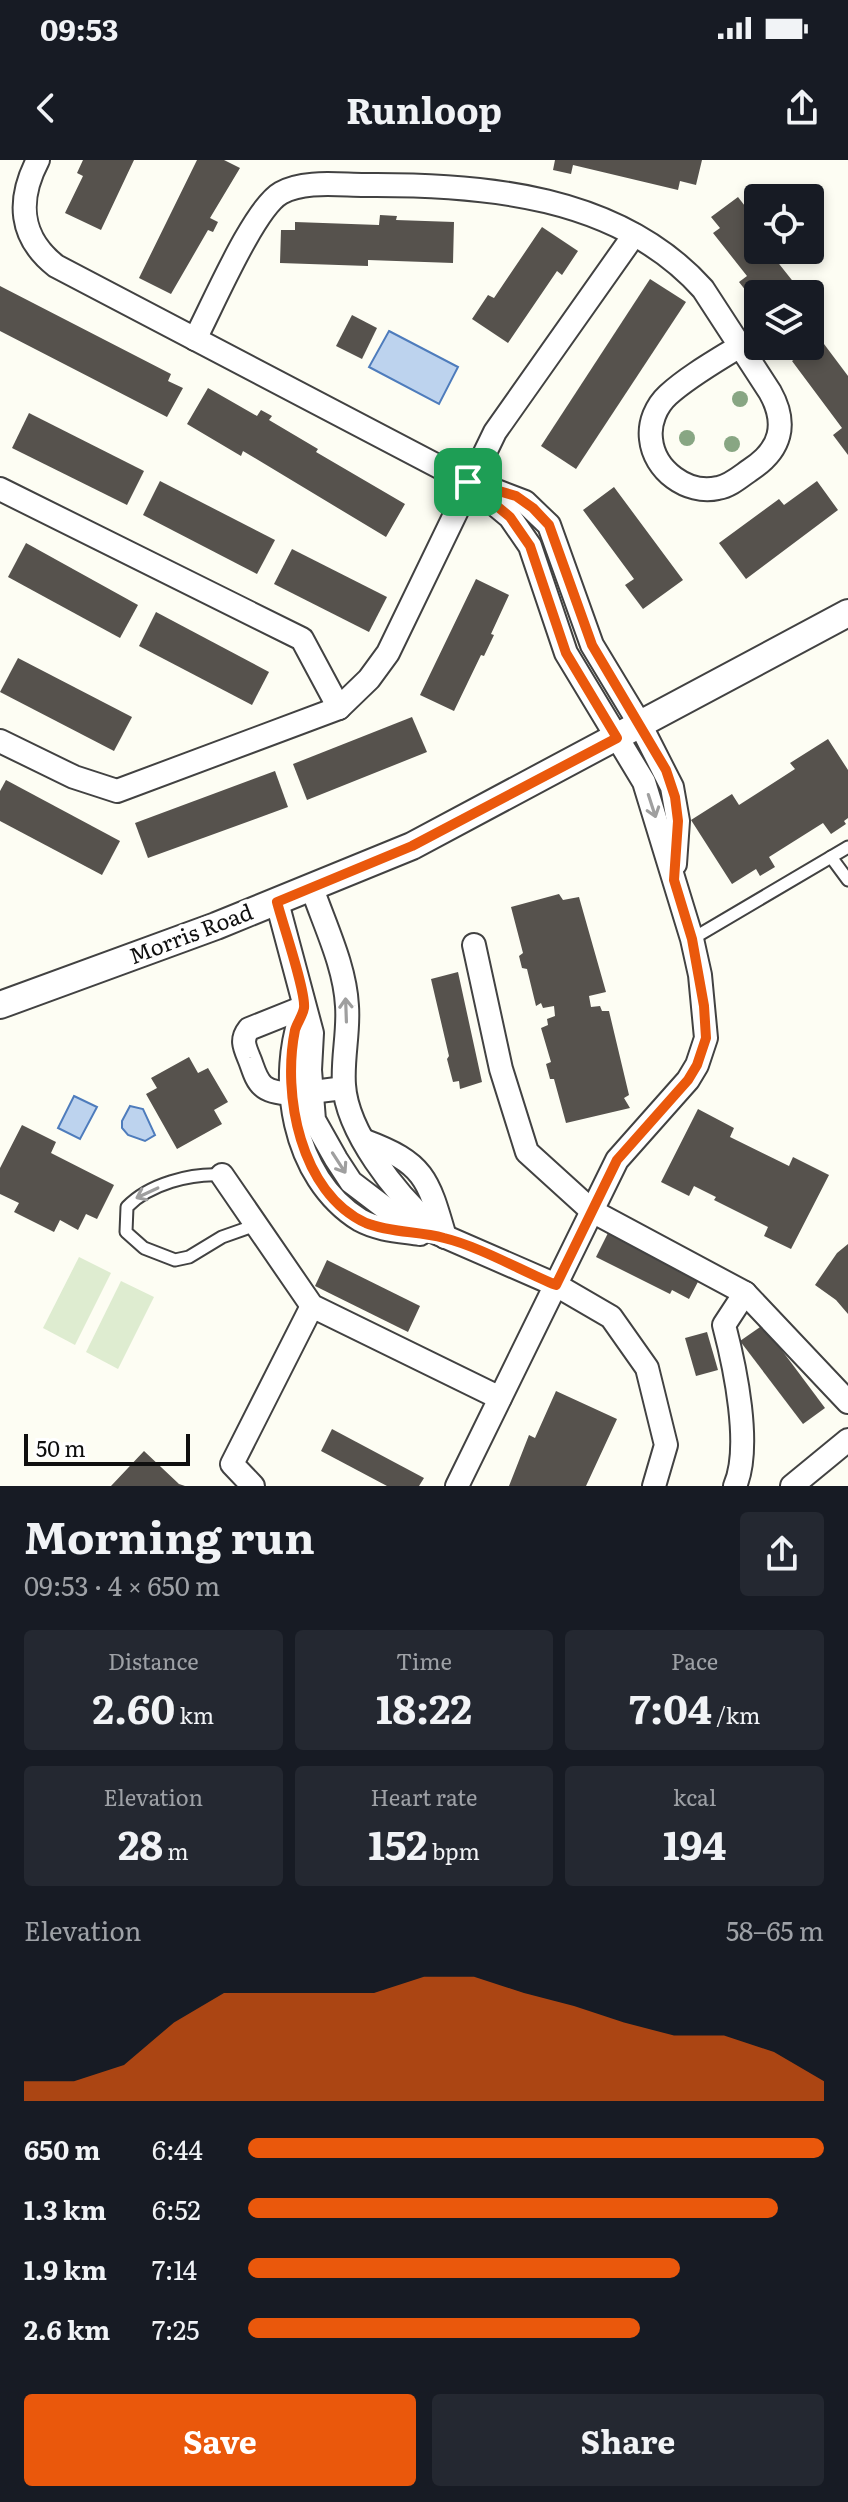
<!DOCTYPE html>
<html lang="en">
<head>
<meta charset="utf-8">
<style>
	body { margin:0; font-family:Literata,serif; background:#242831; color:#f1f3f6; height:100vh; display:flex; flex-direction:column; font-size:30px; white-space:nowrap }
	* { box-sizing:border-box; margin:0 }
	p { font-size:26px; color:#9ea1a6 }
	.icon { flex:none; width:44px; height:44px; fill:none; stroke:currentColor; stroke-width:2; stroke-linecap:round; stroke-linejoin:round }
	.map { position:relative; height:1326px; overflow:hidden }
	.side { display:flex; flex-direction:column; background:#171b24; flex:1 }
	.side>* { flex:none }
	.controls { position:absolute; left:744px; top:24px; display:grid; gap:16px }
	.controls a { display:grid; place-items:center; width:80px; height:80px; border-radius:8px; background:#171b24; box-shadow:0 4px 12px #0003; font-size:40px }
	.scale { position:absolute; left:24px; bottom:20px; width:166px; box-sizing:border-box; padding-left:8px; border:4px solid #0f0f0f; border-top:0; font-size:22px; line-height:28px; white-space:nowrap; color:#0f0f0f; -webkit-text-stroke:6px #fff; paint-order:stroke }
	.pin { position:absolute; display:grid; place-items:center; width:68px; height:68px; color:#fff; margin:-34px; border-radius:16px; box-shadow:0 4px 12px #0006 }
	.round { display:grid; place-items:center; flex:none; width:84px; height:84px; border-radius:8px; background:#242831 }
	.summary { display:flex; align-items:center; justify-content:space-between; height:136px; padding:0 24px }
	h1 { font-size:44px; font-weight:700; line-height:60px }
	.stats { display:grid; grid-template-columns:repeat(3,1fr); gap:12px; height:136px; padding:8px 24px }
	.stats div { display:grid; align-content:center; border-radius:8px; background:#242831; text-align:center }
	.stats b { font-size:40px; font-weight:700 }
	.stats small { font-size:22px; font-weight:400 }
	.stats p { font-size:22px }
	.chart { height:224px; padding:16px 24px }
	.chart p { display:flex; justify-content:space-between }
	.chart svg { width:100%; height:144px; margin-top:8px; fill:#ea580c; opacity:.7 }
	.action { display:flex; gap:16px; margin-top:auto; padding:16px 24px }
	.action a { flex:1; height:92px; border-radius:8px; background:#ea580c; color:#fff; font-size:32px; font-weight:700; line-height:92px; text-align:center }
	.action a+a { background:#242831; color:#f1f3f6 }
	ul { padding:0 24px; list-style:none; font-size:26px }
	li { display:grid; grid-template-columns:128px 96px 1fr; align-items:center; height:60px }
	li i { height:20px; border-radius:10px; background:#ea580c }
	.status { display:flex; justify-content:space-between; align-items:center; height:56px; padding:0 40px; background:#171b24; direction:ltr }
	.status svg { height:22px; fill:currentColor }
	header { display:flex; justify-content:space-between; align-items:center; height:104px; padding:0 24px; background:#171b24; font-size:36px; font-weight:700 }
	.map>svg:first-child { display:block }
</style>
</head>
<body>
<div class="status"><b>09:53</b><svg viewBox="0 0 49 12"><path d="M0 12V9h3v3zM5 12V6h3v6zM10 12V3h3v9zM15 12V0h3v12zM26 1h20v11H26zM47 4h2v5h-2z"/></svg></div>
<header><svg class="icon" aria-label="back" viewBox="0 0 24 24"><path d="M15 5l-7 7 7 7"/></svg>Runloop<svg class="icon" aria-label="share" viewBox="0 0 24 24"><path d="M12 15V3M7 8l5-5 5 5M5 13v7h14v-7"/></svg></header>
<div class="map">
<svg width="848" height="1326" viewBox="0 0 848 1326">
	<rect width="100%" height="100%" fill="#fdfdf3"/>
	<g fill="#deecd0">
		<polygon points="79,1097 111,1113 75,1185 43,1168"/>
		<polygon points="121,1121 154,1137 118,1209 86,1192"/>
	</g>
	<g fill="#bdd3ee" stroke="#4e7cbc" stroke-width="2">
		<polygon points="389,171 458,207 439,244 369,207"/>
		<polygon points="74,936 97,947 80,979 58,968"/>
		<polygon points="130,946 143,949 155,975 145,981 128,975 122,968 122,961"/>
	</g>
	<g fill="#56524d">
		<polygon points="83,0 134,0 101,70 65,53 83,16 77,13"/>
		<polygon points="197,0 224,0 240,8 210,58 218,62 213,72 208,70 171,134 139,118"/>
		<polygon points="555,0 702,0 696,25 680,21 678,30 573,5 571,14 553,10"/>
		<polygon points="738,37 758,63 758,90 768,90 803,134 758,134 758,146 739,122 747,116 713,73 720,68 711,57"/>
		<polygon points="380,55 397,56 396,60 454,62 453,103 368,100 368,106 280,103 281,70 295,70 295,62 379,65"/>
		<polygon points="542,67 578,91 562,115 557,111 508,183 472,159 488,135 494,138"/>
		<polygon points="650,119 686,142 576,309 541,286"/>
		<polygon points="0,126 171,214 168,221 183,228 167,257 0,171"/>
		<polygon points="352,155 377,168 362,199 336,186"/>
		<polygon points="821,180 848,216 848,295 833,275 842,268 792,201"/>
		<polygon points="208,228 257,256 261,250 272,256 269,260 318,289 316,292 405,344 386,377 243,291 241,296 187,264"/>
		<polygon points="29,253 144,311 127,345 12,288"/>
		<polygon points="160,321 275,380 257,414 143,355"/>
		<polygon points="817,321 838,350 746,419 719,383 779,339 784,345"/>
		<polygon points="614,327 683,420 643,449 625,425 634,419 583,350"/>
		<polygon points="26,383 138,445 120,478 8,417"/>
		<polygon points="292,389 387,437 369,472 274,424"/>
		<polygon points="476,419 509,435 491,474 494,475 484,496 481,495 454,551 420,535"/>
		<polygon points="156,452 269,512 252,545 139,486"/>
		<polygon points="18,498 132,557 114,591 0,532"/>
		<polygon points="412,557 427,592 307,640 293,604"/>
		<polygon points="828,579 848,610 848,658 844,661 846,664 831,674 823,663 769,697 775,707 760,716 756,709 732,724 691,660 732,634 739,645 795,609 790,603"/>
		<polygon points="275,611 288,647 148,698 135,663"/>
		<polygon points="6,620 120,681 102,715 0,661 0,631"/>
		<polygon points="559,734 563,740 579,737 606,832 589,836 591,847 600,846 602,851 609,851 629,935 624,938 630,948 566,963 554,919 550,919 546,904 551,902 541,868 548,865 547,859 555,856 554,846 543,848 541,843 536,846 527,809 522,808 519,796 523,793 511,747"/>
		<polygon points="458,812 482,922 460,929 459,921 453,922 447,899 449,896 431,819"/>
		<polygon points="189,897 198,913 208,908 228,942 214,950 222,964 177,989 146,934 157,928 151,918"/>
		<polygon points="698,949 734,968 730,977 789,1006 793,997 829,1015 791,1089 764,1076 768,1067 714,1040 716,1037 694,1026 689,1036 661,1022"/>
		<polygon points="22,965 56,982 51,993 114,1025 97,1059 86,1054 78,1070 60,1060 54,1072 14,1052 19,1043 0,1034 0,1008"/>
		<polygon points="609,1071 701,1116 689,1139 672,1130 670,1134 596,1097"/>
		<polygon points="848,1084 848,1154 836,1140 815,1125 837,1093"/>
		<polygon points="327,1100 420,1146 408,1172 315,1126"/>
		<polygon points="763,1165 825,1248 803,1264 740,1181"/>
		<polygon points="707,1172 718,1210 696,1216 685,1178"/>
		<polygon points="556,1231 617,1259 586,1326 509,1326 529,1275 535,1278"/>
		<polygon points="332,1269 424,1318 419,1326 387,1326 321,1291"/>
		<polygon points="144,1291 179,1324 185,1326 111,1326"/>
	</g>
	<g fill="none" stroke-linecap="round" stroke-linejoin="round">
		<g stroke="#424242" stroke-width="15">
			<g id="service">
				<polyline points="831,697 848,720"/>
				<polyline points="692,779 848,687"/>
				<path d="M222,1015c-31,-2 -73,9 -95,32l-1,25 18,16 31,12 14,-3 33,-20 34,-12"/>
			</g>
		</g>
		<g stroke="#424242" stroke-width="26">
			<g id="minor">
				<path d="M38,0c-21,40 -19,77 18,106l412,216 42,35 20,29 36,107 78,129 48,157 8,36 6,63 -9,27 -9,15 -71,80 -160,326"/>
				<path d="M195,179c17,-32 59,-131 86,-146 23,-13 58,-8 84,-8 118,-1 254,10 338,104l67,103c18,32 11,58 -20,78 -10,7 -20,16 -32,18 -31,7 -64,-18 -67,-49 -2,-16 5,-33 17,-44 21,-19 48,-34 72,-49"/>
				<polyline points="481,325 525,342 549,365 592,485 641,566 672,627 678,661 675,704"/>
				<polyline points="0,329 302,479 339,548"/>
				<polyline points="0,581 74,617 117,631 339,548 369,519 388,493 495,272 634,75"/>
				<path d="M312,728c13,38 33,78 35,118 2,26 -5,53 -3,79 3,47 52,109 86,139"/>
				<polyline points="277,742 312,873 310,910 314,960 336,999 351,1022 393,1054 556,1125 611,1157 647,1208 666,1285 654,1326"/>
				<polyline points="474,785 501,909 527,992 592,1051 745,1133 848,1242"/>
				<path d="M304,847c-28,70 -12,171 56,213 18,10 40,11 60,14"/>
				<path d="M304,847l-55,22c-8,10 -5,17 0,29 4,9 6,21 14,28 15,14 61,4 81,2"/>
				<path d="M365,981c59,22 63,37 80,96"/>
				<polyline points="222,1015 312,1146 500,1238"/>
				<polyline points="253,1326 232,1304 312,1146"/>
				<path d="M735,1326c17,-39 0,-119 -11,-161l21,-32"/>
				<polyline points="792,1326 848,1280"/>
			</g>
		</g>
		<g stroke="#424242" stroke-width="30">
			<polyline id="tertiary" points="0,845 216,766 412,686 848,453"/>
		</g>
		<use href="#service" stroke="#fff" stroke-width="11"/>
		<use href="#minor" stroke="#fff" stroke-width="22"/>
		<use href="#tertiary" stroke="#fff" stroke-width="26"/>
	</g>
	<g fill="#88a683">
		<circle cx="740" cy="239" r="8"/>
		<circle cx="687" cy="278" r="8"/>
		<circle cx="732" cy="284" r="8"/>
	</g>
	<defs><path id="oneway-shaft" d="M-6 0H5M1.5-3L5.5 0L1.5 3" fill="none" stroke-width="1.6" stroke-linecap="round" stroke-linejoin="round" transform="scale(2)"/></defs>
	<g stroke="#9f9f9f">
		<use href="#oneway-shaft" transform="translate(652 646) rotate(72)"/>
		<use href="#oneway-shaft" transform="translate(346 850) rotate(-92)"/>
		<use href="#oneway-shaft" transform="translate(339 1003) rotate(57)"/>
		<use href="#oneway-shaft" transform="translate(147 1033) rotate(155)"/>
	</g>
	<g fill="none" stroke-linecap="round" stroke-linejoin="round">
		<g stroke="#fff" stroke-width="16">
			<path id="route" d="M468,322l48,14 17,12 16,17 43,120 74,125 9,27 3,24 -4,59 18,59 12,67 2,32 -9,27 -9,15 -71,80 -61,125c-34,-14 -78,-39 -112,-47 -26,-7 -53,-5 -78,-15 -66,-30 -84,-129 -71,-193 2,-7 8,-15 9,-22 2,-17 -22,-86 -27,-106l135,-56 205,-108 -51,-85 -36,-107 -20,-29z"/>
		</g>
		<use href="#route" stroke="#ea580c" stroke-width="10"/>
	</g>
	<g text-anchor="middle" stroke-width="8" stroke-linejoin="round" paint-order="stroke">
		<g font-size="22" fill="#0f0f0f" stroke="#fff">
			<text transform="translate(191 774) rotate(-21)" y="8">Morris Road</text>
		</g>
	</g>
</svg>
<div class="controls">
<a><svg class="icon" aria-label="locate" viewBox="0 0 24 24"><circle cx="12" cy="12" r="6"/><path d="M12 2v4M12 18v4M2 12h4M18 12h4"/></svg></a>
<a><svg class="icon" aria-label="layers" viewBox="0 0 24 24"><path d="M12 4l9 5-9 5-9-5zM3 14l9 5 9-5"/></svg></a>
</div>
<div class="scale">50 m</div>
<div class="pin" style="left:468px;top:322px;background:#1e9e55"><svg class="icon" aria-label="arrive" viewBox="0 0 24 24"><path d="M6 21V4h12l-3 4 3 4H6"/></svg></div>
</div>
<section class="side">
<div class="summary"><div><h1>Morning run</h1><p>09:53 · 4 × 650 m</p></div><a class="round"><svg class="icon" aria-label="share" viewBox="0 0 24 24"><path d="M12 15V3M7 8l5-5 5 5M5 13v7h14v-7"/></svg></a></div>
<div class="stats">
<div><p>Distance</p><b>2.60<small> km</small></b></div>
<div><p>Time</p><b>18:22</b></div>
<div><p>Pace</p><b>7:04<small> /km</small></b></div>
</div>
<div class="stats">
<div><p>Elevation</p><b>28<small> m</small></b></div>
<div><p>Heart rate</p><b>152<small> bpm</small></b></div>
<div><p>kcal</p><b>194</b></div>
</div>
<div class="chart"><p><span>Elevation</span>58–65 m</p>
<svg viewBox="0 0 160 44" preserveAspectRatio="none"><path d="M0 44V38L10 38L20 33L30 20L40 11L50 11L60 11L70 11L80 6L90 6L100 11L110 15L120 20L130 24L140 24L150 29L160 38V44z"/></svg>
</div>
<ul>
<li><b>650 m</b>6:44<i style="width:100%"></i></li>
<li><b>1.3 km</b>6:52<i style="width:92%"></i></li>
<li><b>1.9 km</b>7:14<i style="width:75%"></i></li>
<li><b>2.6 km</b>7:25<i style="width:68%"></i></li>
</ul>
<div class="action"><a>Save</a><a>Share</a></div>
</section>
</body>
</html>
